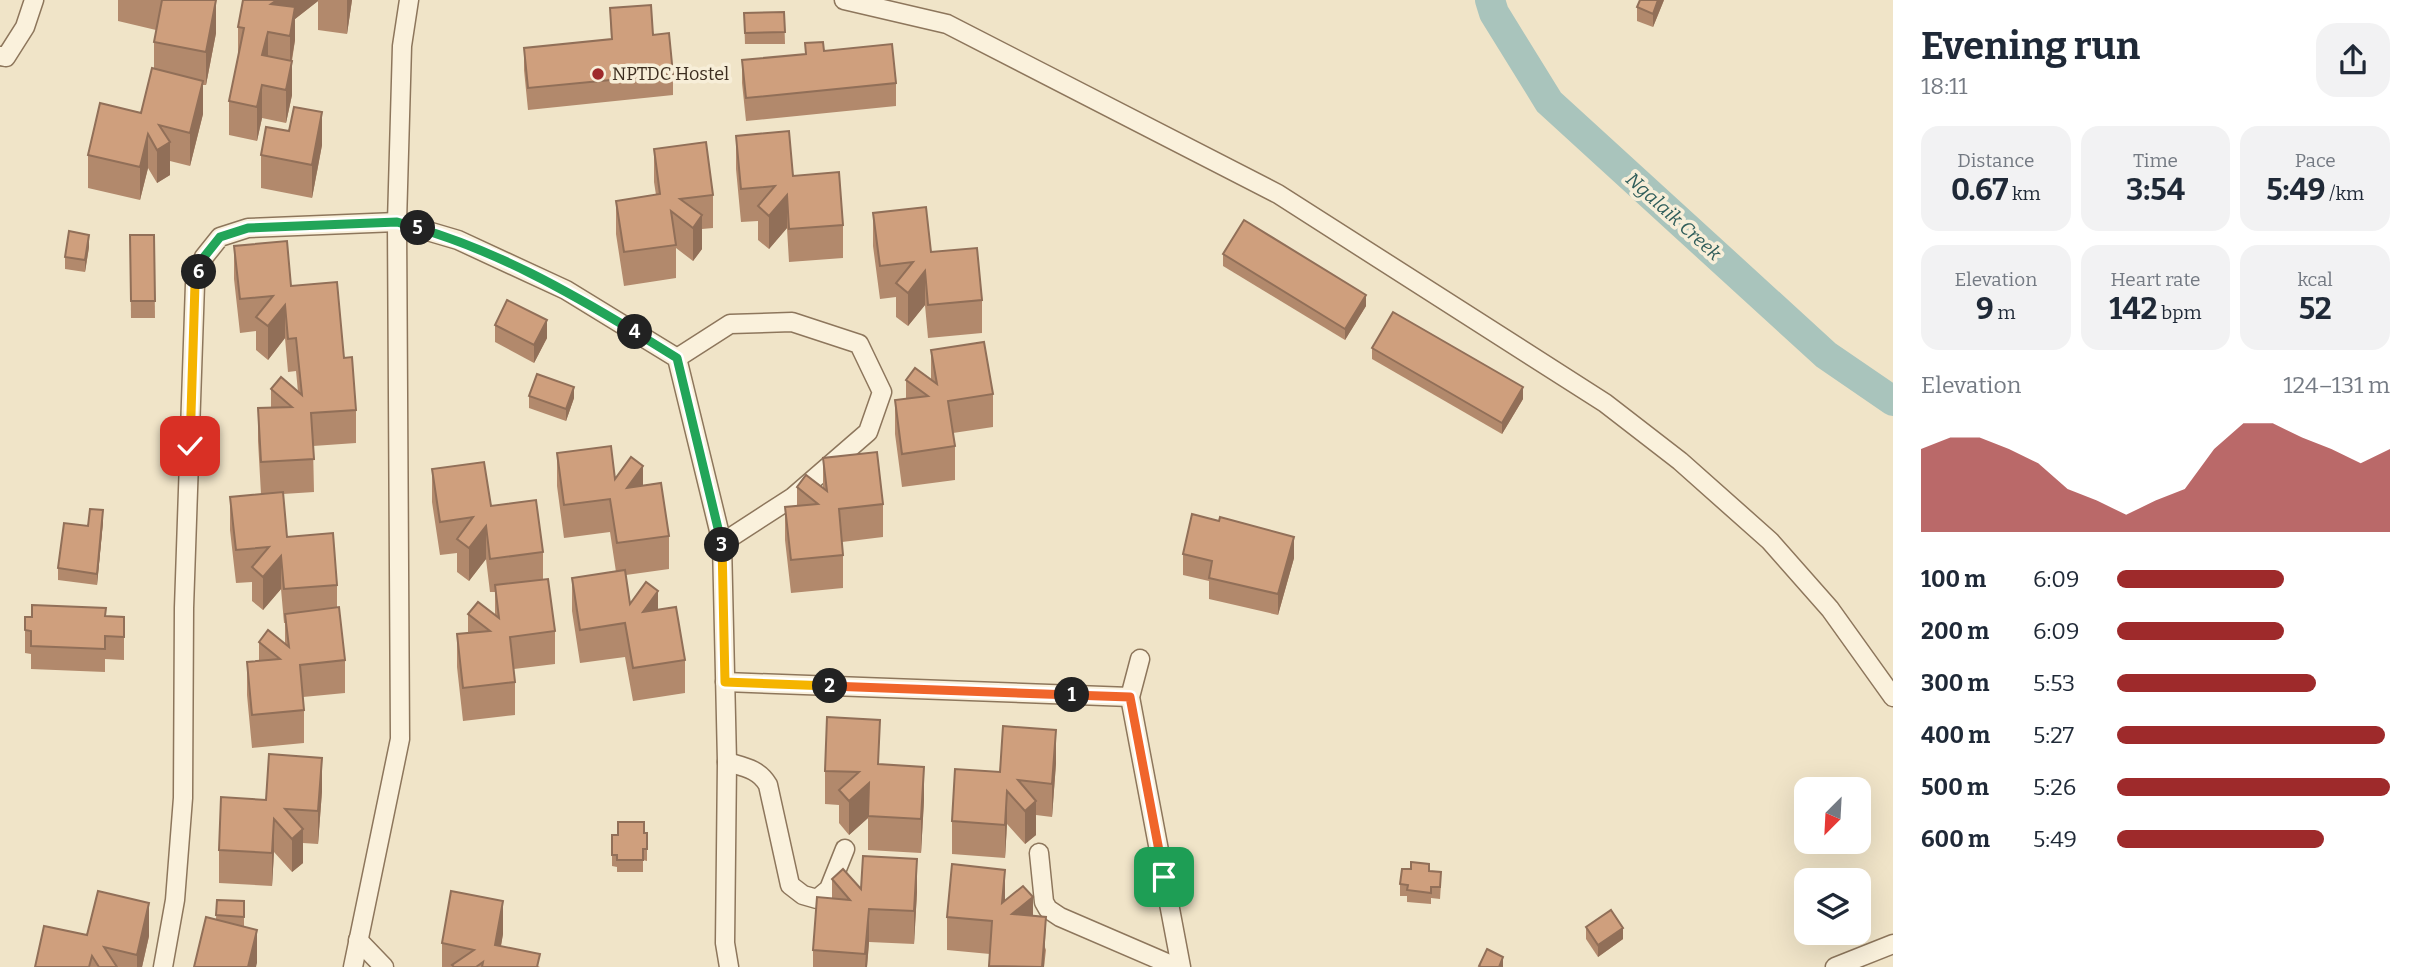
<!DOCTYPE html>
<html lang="en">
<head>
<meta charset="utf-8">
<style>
	body { margin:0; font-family:Bitter,serif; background:#f2f2f3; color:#1f2937; height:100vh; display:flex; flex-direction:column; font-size:26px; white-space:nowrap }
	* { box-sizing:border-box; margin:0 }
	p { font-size:23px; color:#747a83 }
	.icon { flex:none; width:38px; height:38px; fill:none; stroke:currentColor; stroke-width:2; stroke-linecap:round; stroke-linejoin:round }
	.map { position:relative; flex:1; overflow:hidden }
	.side { display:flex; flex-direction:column; background:#fff; width:525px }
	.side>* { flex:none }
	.needle { width:46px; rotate:204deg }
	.controls { position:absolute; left:1794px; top:777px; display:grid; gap:14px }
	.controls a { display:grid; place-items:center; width:77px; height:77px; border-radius:14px; background:#fff; box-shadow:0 7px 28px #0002; font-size:35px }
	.pin { position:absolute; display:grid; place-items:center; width:60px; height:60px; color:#fff; margin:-30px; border-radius:14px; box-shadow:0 4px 10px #0006 }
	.km { position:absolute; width:35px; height:35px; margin:-18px; border-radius:50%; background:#222; color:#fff; font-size:19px; line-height:35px; text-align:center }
	.round { display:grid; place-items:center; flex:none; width:74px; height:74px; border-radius:21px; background:#f2f2f3 }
	.headline { display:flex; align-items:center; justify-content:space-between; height:119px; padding:0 28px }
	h1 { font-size:38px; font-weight:700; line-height:52px }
	.stats { display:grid; grid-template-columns:repeat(3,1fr); gap:10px; height:119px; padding:7px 28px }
	.stats div { display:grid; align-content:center; border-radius:18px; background:#f2f2f3; text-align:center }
	.stats b { font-size:30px; font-weight:700 }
	.stats small { font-size:19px; font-weight:400 }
	.stats p { font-size:19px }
	.chart { height:196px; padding:14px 28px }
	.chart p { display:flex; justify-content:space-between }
	.chart svg { width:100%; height:126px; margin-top:7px; fill:#9e2a2b; opacity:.7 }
	ul { padding:0 28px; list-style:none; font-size:23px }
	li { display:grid; grid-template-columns:112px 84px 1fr; align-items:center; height:52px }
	li i { height:18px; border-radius:9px; background:#9e2a2b }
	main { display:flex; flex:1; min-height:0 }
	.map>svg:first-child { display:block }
</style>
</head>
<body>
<main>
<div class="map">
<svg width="1893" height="967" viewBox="0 0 1893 967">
	<rect width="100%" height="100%" fill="#f0e4c8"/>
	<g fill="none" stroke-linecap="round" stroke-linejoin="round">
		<polyline stroke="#a9c4bc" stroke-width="30" points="1490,0 1494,13 1549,102 1826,355 1893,401"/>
		<g stroke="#8d765c" stroke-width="21">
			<g id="minor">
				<polyline points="844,0 947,24 1278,194 1605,403 1680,461 1770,541 1830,609 1893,697"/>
				<polyline points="0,56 6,57 25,27 34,0"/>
				<polyline points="677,358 730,324 792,322 859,344 882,392 868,432 793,497 722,543"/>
				<polyline points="1140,659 1130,697 1181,967"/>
				<polyline points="725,682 1130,697"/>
				<path d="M727,762c17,5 32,7 41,23l22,100 13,10 14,4 12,-10 16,-40"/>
				<polyline points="1039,853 1044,902 1048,909 1060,917 1176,967"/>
				<polyline points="358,940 384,967"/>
				<polyline points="163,967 175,900 183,798 184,608 195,284 204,257 220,237 248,228 397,222 458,240 566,290 677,358 722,543 727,762 725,943 729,967"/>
				<polyline points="353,967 400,739 397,222 402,46 409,0"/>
				<polyline points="1835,967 1893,944"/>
			</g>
		</g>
		<use href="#minor" stroke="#faf1dc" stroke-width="18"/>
	</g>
	<g fill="#b2896c">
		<polygon points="118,0 216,0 216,33 206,85 203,85 203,114 190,166 170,161 170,175 157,183 148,168 140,200 88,188 88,155 141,113 154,69 154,42 156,30 118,21"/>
		<polygon points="243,0 352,0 347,34 318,30 318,1 295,19 295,40 292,61 292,95 286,123 262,118 257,141 229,135 229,101 238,56 238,27"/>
		<polygon points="1664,0 1653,27 1637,21 1637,7"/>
		<polygon points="610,8 653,35 673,74 673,95 528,110 524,70 524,48 611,39"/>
		<polygon points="784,12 785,44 745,44 744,13"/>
		<polygon points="805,43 824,51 896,83 896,106 746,121 742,83 742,60 805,54"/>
		<polygon points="289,131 322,145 312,198 261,188 261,155"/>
		<polygon points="736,136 793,176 843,225 843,258 789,262 787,228 769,249 758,240 758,221 741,222 736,169"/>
		<polygon points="654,149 713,195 713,228 702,229 702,249 693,261 676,248 676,278 624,286 616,234 616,201 656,195 654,182"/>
		<polygon points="873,213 931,252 982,300 982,333 928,338 925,305 908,326 896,317 896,297 880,299 873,246"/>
		<polygon points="130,235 154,235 155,318 131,318"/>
		<polygon points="234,246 291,286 344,358 356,410 356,443 313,446 314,492 283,494 287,537 337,585 337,607 345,660 345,693 303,697 304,710 304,743 252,748 247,695 247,662 259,661 259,642 285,643 285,623 284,623 281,589 263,610 252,601 252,582 236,583 230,530 230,497 261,494 258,441 258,408 271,408 271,389 298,392 296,371 288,372 285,338 268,360 256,350 256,331 240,333 234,279"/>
		<polygon points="89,247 85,272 65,269 65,257"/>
		<polygon points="1223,254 1366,306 1345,340 1223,266"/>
		<polygon points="495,325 547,338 534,363 495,342"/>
		<polygon points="1372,348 1523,399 1502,434 1372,359"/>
		<polygon points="931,350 993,394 993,427 953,433 955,446 955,480 902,487 895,434 895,400 906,399 906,380 931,380"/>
		<polygon points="529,396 574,398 566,421 529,408"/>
		<polygon points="557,453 615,479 643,485 669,536 669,569 626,575 630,604 658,610 685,660 685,693 633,701 625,657 580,663 572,611 572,578 616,572 610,532 564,538 557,486"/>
		<polygon points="823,458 883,504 883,537 842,542 843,555 843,588 791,593 785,540 785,507 797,506 797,487 823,488"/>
		<polygon points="432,469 491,506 543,552 543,579 555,631 555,664 514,669 515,682 515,715 463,721 457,667 457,634 468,633 468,614 495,615 495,592 490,592 486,559 469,581 457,572 457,553 440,555 432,502"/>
		<polygon points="103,522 97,585 58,580 58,568 88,526"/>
		<polygon points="1183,554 1294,558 1278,615 1209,599 1209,581 1183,575"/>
		<polygon points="106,616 124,617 124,660 105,659 105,672 31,669 31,654 25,653 25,630"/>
		<polygon points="1056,763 1052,817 1036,815 1036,835 1025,844 1007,824 1005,858 952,854 952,821 1000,772"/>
		<polygon points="879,764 924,800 921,853 868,850 868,818 849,835 839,823 839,805 825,804 825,771"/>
		<polygon points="322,791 318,844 303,843 303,863 292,872 274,852 272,886 219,883 219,850 266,800"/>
		<polygon points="647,833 647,861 643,860 643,872 617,872 617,867 612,866 612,835"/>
		<polygon points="1429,871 1441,884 1440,899 1431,898 1431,904 1407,902 1407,896 1400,896 1400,884"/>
		<polygon points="832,879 861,889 917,892 914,944 869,942 867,967 813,967 813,950 832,898"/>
		<polygon points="217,900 244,901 244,926 257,963 216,919"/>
		<polygon points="1005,900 1033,916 1046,950 1044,967 989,967 990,954 947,950 947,917"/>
		<polygon points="1586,927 1623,939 1598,957 1586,939"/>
		<polygon points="503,934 501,946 540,967 442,967 442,943"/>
		<polygon points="87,935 149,936 142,967 35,967"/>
	</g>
	<g fill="#916f58">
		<polygon points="216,0 216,33 206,85 206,52"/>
		<polygon points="277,0 318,0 318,1 295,19 295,40 290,69 290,36 271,4"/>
		<polygon points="347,0 352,0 347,34"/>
		<polygon points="1658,0 1664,0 1653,27 1653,14"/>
		<polygon points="268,32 268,65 262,55"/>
		<polygon points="292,61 292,95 286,123 286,90"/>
		<polygon points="203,81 203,114 190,166 190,133"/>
		<polygon points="262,85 262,118 257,141 257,107"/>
		<polygon points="322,112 322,145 312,198 312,165"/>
		<polygon points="148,134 148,168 140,200 140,167"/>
		<polygon points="170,142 170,175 157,183 157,150"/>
		<polygon points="787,195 787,228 769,249 769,216"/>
		<polygon points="702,215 702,249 693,261 693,228"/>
		<polygon points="89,235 89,247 85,272 85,260"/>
		<polygon points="925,271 925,305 908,326 908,293"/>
		<polygon points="1366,295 1366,306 1345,340 1345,329"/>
		<polygon points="285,305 285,338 268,360 268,326"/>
		<polygon points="547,320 547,338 534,363 534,345"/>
		<polygon points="574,387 574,398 566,421 566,409"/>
		<polygon points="1523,387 1523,399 1502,434 1502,423"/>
		<polygon points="643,466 643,499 627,488"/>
		<polygon points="103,510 103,522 97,585 97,574"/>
		<polygon points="486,526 486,559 469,581 469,548"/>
		<polygon points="1294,537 1294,558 1278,615 1278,594"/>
		<polygon points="281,556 281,589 263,610 263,577"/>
		<polygon points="658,591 658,624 643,612"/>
		<polygon points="1056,730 1056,763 1052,817 1052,784"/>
		<polygon points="322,758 322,791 318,844 318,811"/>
		<polygon points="924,767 924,800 921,853 921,819"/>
		<polygon points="869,783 868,818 849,835 849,801"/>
		<polygon points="1007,791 1007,824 1005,858 1005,825"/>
		<polygon points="1036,801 1036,835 1025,844 1025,811"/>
		<polygon points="274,819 274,852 272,886 272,853"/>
		<polygon points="303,829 303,863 292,872 292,839"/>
		<polygon points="917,859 917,892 914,944 914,911"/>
		<polygon points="1005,870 1005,903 1002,903"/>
		<polygon points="1033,897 1033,930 1012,914"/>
		<polygon points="503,901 503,934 497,967 495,945"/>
		<polygon points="149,903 149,936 142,967 137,967 137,955"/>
		<polygon points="869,909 869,942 867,967 865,967"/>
		<polygon points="1046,917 1044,967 1042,967"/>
		<polygon points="1623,928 1623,939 1598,957 1598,945"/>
		<polygon points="257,930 257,963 256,967 248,967"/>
		<polygon points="1503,957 1503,967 1499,967"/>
	</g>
	<g fill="#cf9f7d" stroke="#916f58" stroke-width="2">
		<polygon points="162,0 216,0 206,52 154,42"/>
		<polygon points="243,0 277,0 271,4 295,7 290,36 268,32 262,55 292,61 286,90 262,85 257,107 229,101 244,28 238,27"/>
		<polygon points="1640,0 1658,0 1653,14 1637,7"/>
		<polygon points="651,5 653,35 669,33 673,74 528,88 524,48 612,39 610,8"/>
		<polygon points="784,12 785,32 745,33 744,13"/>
		<polygon points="823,42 824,51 892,44 896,83 746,98 742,60 806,54 805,43"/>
		<polygon points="152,68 203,81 190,133 159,125 170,142 157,150 148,134 140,167 88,155 100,103 141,113"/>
		<polygon points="294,107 322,112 312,165 261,155 266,127 289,131"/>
		<polygon points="789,131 793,176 839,172 843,225 789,229 787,195 769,216 758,206 775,186 741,189 736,136"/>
		<polygon points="706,142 713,195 680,199 702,215 693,228 671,211 676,245 624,252 616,201 660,194 654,149"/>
		<polygon points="926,207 931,252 977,248 982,300 928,305 925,271 908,293 896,283 913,262 880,266 873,213"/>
		<polygon points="1244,220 1366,295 1345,329 1223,254"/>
		<polygon points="69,231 89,235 85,260 65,257"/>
		<polygon points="130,235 154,235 155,301 131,301"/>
		<polygon points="287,241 291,286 337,282 344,358 352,357 356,410 311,413 314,459 261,462 258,408 292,407 271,389 281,377 302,395 296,338 288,339 285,305 268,326 256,317 273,296 240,299 234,246"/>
		<polygon points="507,300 547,320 534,345 495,325"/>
		<polygon points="1393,312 1523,387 1502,423 1372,348"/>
		<polygon points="984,342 993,394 948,401 955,446 902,454 895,400 928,396 906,380 915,368 937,384 931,350"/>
		<polygon points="537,374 574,387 566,409 529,396"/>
		<polygon points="611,446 615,479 631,457 643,466 627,488 661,483 669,536 617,543 610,499 564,505 557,453"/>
		<polygon points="877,452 883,504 839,509 843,555 791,560 785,507 818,504 797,487 806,475 827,491 823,458"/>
		<polygon points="484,462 491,506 536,500 543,552 490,559 486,526 469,548 457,539 473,517 440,522 432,469"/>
		<polygon points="283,492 287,537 333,533 337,585 284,589 281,556 263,577 252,567 269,547 236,550 230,497"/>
		<polygon points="90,509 103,510 97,574 58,568 64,523 88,526"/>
		<polygon points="1192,514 1219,521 1220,517 1294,537 1278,594 1209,578 1212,561 1183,554"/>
		<polygon points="625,570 630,604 646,582 658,591 643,612 676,607 685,660 633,668 625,623 580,630 572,578"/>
		<polygon points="548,579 555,631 510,637 515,682 463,688 457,634 490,631 468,614 478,602 499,618 495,585"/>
		<polygon points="32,605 106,608 105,616 124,617 124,637 105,636 105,649 31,646 31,631 25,630 25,617 32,617"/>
		<polygon points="339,607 345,660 300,665 304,710 252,715 247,662 280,659 259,642 268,630 289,647 285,614"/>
		<polygon points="827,717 880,720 878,764 924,767 921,819 868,816 869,783 849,801 839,790 859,772 825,771"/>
		<polygon points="1003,726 1056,730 1052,784 1018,780 1036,801 1025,811 1007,791 1005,825 952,821 955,769 1000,772"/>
		<polygon points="269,754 322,758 318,811 285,809 303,829 292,839 274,819 272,853 219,850 221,797 266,800"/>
		<polygon points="618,822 644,822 644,833 647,833 647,849 643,849 643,860 617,860 617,855 612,855 612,835 618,835"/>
		<polygon points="863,856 917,859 914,911 869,909 865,954 813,950 817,897 850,900 832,879 843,869 861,889"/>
		<polygon points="1411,862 1429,864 1429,871 1441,872 1440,887 1431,887 1431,893 1407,890 1408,885 1400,884 1402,869 1411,869"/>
		<polygon points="952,864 1005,870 1002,903 1023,886 1033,897 1012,914 1046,917 1042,967 989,966 992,921 947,917"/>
		<polygon points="98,891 149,903 137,955 104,947 117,967 99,967 92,956 89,967 35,967 44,926 87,935"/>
		<polygon points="451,891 503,901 495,945 540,954 537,967 482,967 483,962 476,967 454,967 452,965 474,950 442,943"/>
		<polygon points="217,900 244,901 244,917 216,915"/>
		<polygon points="1611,910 1623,928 1598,945 1586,927"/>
		<polygon points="206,917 257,930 248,967 194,967"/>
		<polygon points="1487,949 1503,957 1499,967 1481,967 1479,966"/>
	</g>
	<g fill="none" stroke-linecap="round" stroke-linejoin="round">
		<g stroke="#fff" stroke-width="14">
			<polyline id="split-1" points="1072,695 1130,697 1164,877"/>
		</g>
		<g stroke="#fff" stroke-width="14">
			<polyline id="split-2" points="830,686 1072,695"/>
		</g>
		<g stroke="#fff" stroke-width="14">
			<polyline id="split-3" points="722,545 725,682 830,686"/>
		</g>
		<g stroke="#fff" stroke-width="14">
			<polyline id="split-4" points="635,332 677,358 722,545"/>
		</g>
		<g stroke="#fff" stroke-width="14">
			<path id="split-5" d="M418,228c78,23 148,62 217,104"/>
		</g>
		<g stroke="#fff" stroke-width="14">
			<polyline id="split-6" points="199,272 204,257 220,237 248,228 397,222 418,228"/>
		</g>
		<g stroke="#fff" stroke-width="14">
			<polyline id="split-7" points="190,446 195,284 199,272"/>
		</g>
		<use href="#split-1" stroke="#f0652b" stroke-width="9"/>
		<use href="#split-2" stroke="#f0652b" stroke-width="9"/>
		<use href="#split-3" stroke="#f5b400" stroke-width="9"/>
		<use href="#split-4" stroke="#22a559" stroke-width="9"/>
		<use href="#split-5" stroke="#22a559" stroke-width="9"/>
		<use href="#split-6" stroke="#22a559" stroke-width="9"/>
		<use href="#split-7" stroke="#f5b400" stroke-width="9"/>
	</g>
	<circle fill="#9e2a2b" stroke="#f7eed8" stroke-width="2.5" cx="598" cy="74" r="7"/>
	<g text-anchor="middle" stroke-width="7" stroke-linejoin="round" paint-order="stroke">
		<g font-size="18" fill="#3d2e20" stroke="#f7eed8" text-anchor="start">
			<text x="612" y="80">NPTDC Hostel</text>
		</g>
		<g font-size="19" font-style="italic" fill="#2f5d5a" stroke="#f7eed8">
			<text transform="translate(1674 216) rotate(42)" y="7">Ngalaik Creek</text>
		</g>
	</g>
</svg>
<div class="controls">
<a><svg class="needle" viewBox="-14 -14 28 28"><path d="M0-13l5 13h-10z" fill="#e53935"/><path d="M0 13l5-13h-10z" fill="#747a83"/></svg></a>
<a><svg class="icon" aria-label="layers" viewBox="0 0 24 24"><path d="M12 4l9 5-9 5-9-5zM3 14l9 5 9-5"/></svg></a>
</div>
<div class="pin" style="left:1164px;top:877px;background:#1e9e55"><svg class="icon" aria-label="arrive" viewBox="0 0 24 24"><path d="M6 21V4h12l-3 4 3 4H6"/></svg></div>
<div class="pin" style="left:190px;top:446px;background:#d93025"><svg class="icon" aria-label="check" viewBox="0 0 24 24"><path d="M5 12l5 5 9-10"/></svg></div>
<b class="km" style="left:1072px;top:695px">1</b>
<b class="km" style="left:830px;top:686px">2</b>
<b class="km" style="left:722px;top:545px">3</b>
<b class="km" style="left:635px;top:332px">4</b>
<b class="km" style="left:418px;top:228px">5</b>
<b class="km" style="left:199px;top:272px">6</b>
</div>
<section class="side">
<div class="headline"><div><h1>Evening run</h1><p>18:11</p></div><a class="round"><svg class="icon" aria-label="share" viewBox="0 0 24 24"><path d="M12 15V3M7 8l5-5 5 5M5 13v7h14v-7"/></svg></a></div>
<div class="stats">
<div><p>Distance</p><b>0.67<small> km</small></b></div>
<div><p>Time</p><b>3:54</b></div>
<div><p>Pace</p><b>5:49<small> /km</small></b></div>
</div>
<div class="stats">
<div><p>Elevation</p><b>9<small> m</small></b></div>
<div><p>Heart rate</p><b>142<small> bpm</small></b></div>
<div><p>kcal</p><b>52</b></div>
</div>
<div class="chart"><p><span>Elevation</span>124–131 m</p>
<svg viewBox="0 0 160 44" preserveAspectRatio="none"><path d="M0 44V15L10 11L20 11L30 15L40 20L50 29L60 33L70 38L80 33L90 29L100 15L110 6L120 6L130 11L140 15L150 20L160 15V44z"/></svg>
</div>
<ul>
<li><b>100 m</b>6:09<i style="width:61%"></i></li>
<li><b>200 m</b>6:09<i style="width:61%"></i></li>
<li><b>300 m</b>5:53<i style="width:73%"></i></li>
<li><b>400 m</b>5:27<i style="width:98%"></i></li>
<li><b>500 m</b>5:26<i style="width:100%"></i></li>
<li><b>600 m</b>5:49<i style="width:76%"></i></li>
</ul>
</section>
</main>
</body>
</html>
